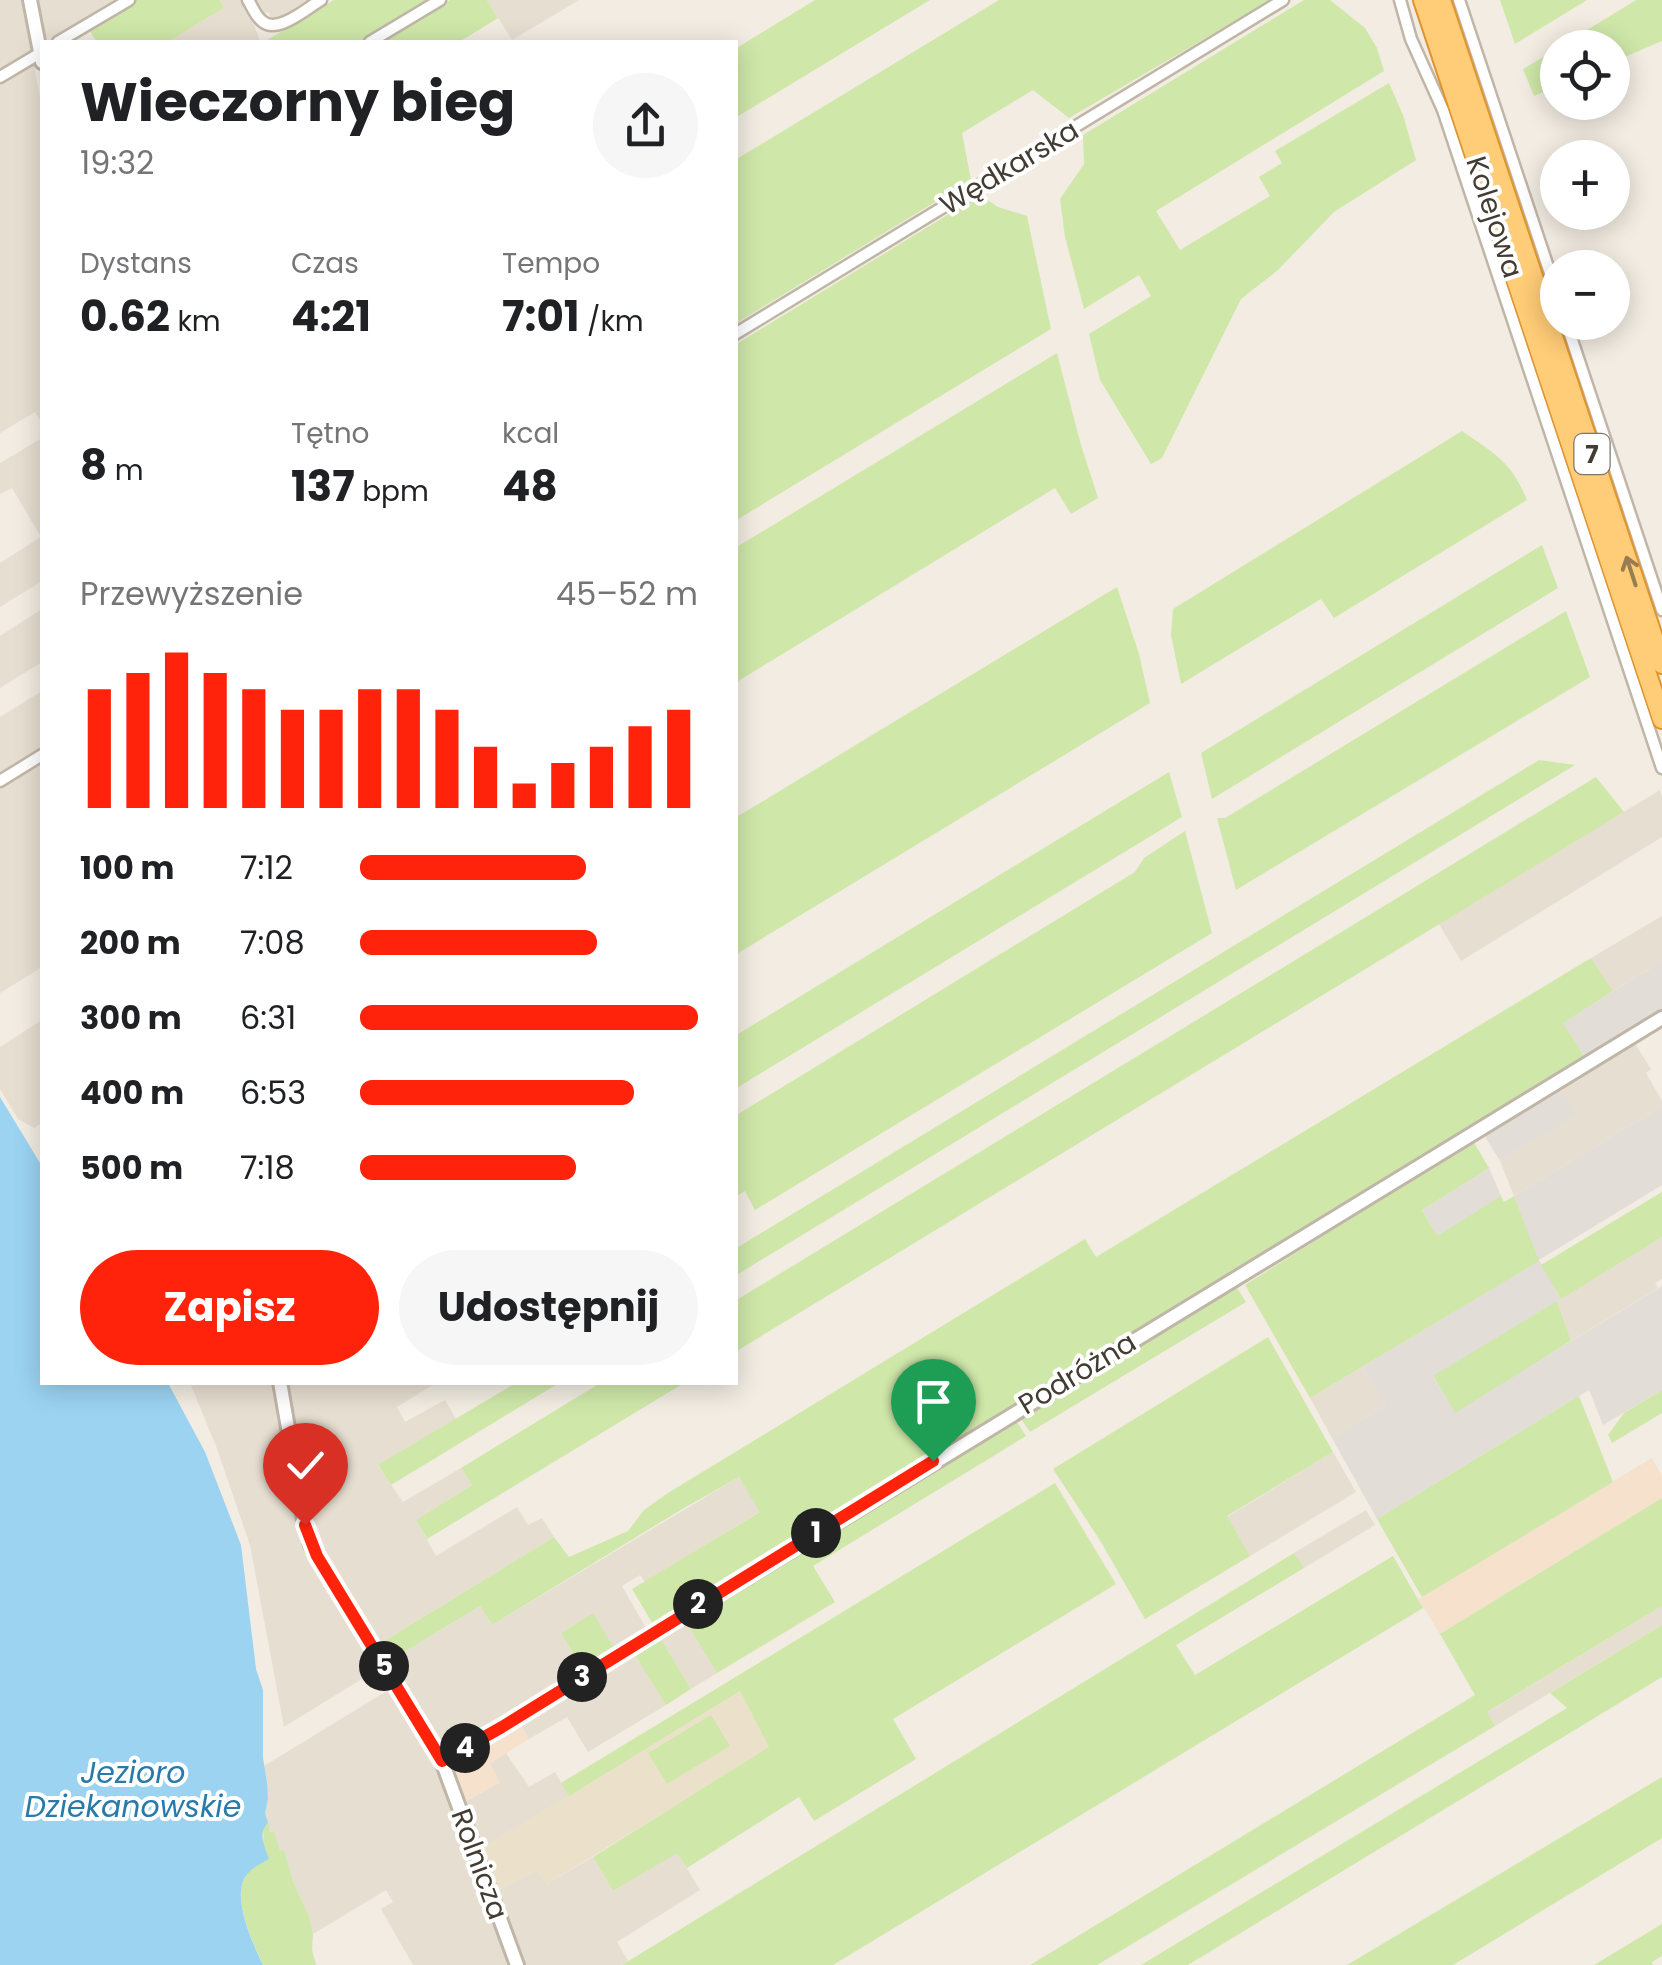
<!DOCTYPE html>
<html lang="pl">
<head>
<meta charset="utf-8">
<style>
	body { margin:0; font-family:Poppins,sans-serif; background:#f6f6f6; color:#202124; height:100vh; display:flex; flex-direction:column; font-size:38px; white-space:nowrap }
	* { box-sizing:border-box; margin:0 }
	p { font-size:32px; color:#757577 }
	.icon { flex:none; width:55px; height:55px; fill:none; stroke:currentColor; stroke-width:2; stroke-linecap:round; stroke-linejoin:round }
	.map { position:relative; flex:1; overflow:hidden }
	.panel { position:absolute; left:40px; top:40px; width:698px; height:1345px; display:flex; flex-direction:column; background:#fff; border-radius:0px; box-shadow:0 5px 25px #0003 }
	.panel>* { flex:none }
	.buttons { position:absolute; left:1540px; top:30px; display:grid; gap:20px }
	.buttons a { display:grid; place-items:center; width:90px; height:90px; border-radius:50%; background:#fff; box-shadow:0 5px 25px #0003; font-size:50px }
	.pin { position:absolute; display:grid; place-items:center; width:85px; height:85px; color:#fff; margin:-102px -42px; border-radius:50% 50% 50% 0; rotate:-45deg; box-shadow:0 0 10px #0007 }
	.pin .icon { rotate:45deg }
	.km { position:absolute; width:50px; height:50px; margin:-25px; border-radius:50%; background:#222; color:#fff; font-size:28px; line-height:50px; text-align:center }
	.round { display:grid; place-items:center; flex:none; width:105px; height:105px; border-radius:52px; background:#f6f6f6 }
	.summary { display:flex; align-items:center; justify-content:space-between; height:170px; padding:0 40px }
	h1 { font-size:55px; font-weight:700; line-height:75px }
	.figures { display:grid; grid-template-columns:repeat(3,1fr); gap:15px; height:170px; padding:10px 40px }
	.figures div { display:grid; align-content:center }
	.figures b { font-size:42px; font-weight:700 }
	.figures small { font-size:28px; font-weight:400 }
	.figures p { font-size:28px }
	.chart { height:280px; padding:20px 40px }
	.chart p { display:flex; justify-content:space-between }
	.chart svg { width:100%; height:180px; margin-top:10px; stroke:#ff230c; stroke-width:6 }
	.action { display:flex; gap:20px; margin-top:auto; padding:20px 40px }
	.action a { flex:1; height:115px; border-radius:60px; background:#ff230c; color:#fff; font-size:40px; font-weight:700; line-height:115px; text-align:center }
	.action a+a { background:#f6f6f6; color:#202124 }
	ul { padding:0 40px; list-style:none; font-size:32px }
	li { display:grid; grid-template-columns:160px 120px 1fr; align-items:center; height:75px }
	li i { height:25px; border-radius:12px; background:#ff230c }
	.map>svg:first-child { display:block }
</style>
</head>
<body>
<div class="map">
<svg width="1662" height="1965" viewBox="0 0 1662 1965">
	<rect width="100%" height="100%" fill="#f2ece2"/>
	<g fill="#e6ded0">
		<polygon points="0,0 21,0 31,51 0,70"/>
		<polygon points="39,0 122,0 52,42 47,42"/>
		<polygon points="220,0 311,0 279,19 271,17 268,12 253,21 260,42 167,42 224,8"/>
		<polygon points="487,0 579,0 512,40"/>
		<polygon points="34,65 42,110 42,423 35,412 0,433 0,83"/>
		<polygon points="42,438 42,581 0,607 0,563 41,537 12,488 0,494 0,463"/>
		<polygon points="42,609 42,662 0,688 0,636"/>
		<polygon points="42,691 42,967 0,993 0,717"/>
		<polygon points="1660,790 1662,796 1662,837 1461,961 1439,924"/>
		<polygon points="1662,916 1662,961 1613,991 1591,958"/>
		<polygon points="42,1020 42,1123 34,1128 18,1119 0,1089 0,1047"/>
		<polygon points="1634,1042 1651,1069 1646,1073 1662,1101 1662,1106 1514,1196 1500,1161 1575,1115 1559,1088"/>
		<polygon points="1662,1237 1662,1279 1655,1283 1658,1288 1571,1341 1557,1301"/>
		<polygon points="1362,1367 1385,1405 1332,1438 1310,1398"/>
		<polygon points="380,1382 382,1385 386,1382 436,1383 397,1407 405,1422 445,1400 456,1419 378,1466 403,1502 461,1468 472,1485 416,1520 436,1556 517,1507 528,1525 542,1518 554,1537 381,1643 324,1553 314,1530 287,1383"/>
		<polygon points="190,1383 272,1383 300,1542 378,1669 284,1727 250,1545 216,1446"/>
		<polygon points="1333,1452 1356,1492 1250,1556 1227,1517"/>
		<polygon points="739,1477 761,1511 645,1582 640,1575 622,1586 647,1630 615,1649 593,1613 561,1633 583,1669 448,1754 391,1660 480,1606 492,1625"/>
		<polygon points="1366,1510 1375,1525 1304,1568 1294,1553"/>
		<polygon points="1662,1606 1662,1625 1495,1726 1486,1713"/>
		<polygon points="685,1621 717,1673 691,1689 659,1636"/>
		<polygon points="633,1652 666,1705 588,1752 567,1717 529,1739 518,1722"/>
		<polygon points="390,1689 435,1764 508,1965 413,1965 381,1909 393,1902 386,1890 313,1934 310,1919 293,1881 284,1851 280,1852 270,1833 265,1813 268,1799 264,1766"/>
		<polygon points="506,1753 529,1787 555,1772 569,1796 482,1848 466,1801 499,1783 489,1764"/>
		<polygon points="677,1852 700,1890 617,1942 628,1961 622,1965 525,1965 497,1891 538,1870 547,1884 593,1857 613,1891"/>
	</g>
	<g fill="#f5e1cc">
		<polygon points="1652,1458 1662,1476 1662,1498 1440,1634 1418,1599"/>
		<polygon points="518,1722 529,1739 490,1763 500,1783 465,1801 454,1768 457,1760"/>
	</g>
	<g fill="#e3ddd8">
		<polygon points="1662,961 1662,1011 1585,1058 1562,1023"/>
		<polygon points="1559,1088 1576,1115 1500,1161 1484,1135"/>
		<polygon points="1662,1106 1662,1185 1539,1260 1561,1299 1433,1377 1455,1412 1662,1286 1662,1390 1603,1425 1589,1390 1377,1519 1332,1438 1385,1405 1362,1367 1538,1261 1514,1196"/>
		<polygon points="1489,1168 1501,1196 1499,1199 1439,1235 1436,1234 1422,1210"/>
	</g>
	<polygon fill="#ebe1cb" points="740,1691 770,1748 547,1884 537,1871 497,1891 482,1848"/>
	<g fill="#cfe8a9">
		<polygon points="131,0 220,0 224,8 167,42 97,42 87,27"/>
		<polygon points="334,0 433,0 363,42 264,42"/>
		<polygon points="450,0 487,0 498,18 459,42 380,42"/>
		<polygon points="815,0 930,0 735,118 735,49"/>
		<polygon points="999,0 1271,0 1069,118 1033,90 962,133 971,180 735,324 735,160"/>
		<polygon points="1304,0 1330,0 1365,28 1377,48 1384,71 1156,211 1180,250 1270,196 1259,177 1282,163 1275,151 1389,83 1403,115 1416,160 1334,212 1278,270 1241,299 1162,458 1151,464 1100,380 1089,334 1151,296 1139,275 1084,309 1065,237 1060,199 1084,164 1083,135"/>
		<polygon points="1500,0 1587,0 1515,44"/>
		<polygon points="1636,0 1662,0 1662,41 1613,62 1612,48 1558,48"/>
		<polygon points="1558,48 1557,86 1534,96 1523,69"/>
		<polygon points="980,195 998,207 1027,216 1051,329 735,521 735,345"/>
		<polygon points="1057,353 1081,445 1098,498 1071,514 1055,488 735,683 735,548"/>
		<path d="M1462,431c33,23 49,30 65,69l-193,118 -13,-19 -140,85 -10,-49 2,-26z"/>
		<polygon points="1542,545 1558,588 1212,799 1201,753"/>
		<polygon points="1117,587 1139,654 1150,703 735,955 735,818"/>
		<polygon points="1566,611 1590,677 1236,890 1217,818 1225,818"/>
		<polygon points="1539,760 1575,765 735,1276 735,1249"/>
		<polygon points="1169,772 1182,817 735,1089 735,1036"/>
		<polygon points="1596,777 1624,812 735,1352 735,1301"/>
		<polygon points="1185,831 1212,933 755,1210 745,1191 735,1197 735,1116 1135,872 1144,858"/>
		<polygon points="1591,958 1613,991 1563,1023 1585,1058 654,1626 632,1589 760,1512 739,1477 679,1511 492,1625 480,1606 391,1660 381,1643 554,1537 569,1557 628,1531 644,1510 668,1493 1085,1239 1096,1257"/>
		<polygon points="1473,1141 1489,1168 1422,1210 1436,1234 1439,1235 1501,1196 1504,1202 1514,1196 1539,1261 1310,1398 1245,1285"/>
		<polygon points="1662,1192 1662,1237 1561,1299 1541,1265"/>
		<polygon points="1235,1285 1246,1302 1030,1432 1019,1416"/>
		<polygon points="1557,1301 1571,1341 1455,1413 1433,1376"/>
		<polygon points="1268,1337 1333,1452 1227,1516 1250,1556 1145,1619 1101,1542 1053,1469"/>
		<polygon points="602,1382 684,1383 427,1539 416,1520 472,1485 461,1468"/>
		<polygon points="516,1383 559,1383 391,1485 378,1465"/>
		<polygon points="1662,1390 1662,1413 1612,1443 1608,1435 1624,1413"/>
		<polygon points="1579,1396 1613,1482 1422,1597 1377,1519"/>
		<polygon points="1015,1419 1026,1436 813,1566 835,1602 717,1673 685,1621"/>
		<polygon points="1055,1483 1116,1584 893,1719 916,1759 814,1821 799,1797 687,1868 677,1853 613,1891 593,1857 769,1747 740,1691 569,1796 561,1783"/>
		<polygon points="1662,1498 1662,1606 1487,1712 1495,1726 1097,1965 1030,1965 1475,1695 1440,1634"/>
		<polygon points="1294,1553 1304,1568 1176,1645 1195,1675 1393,1556 1423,1608 833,1965 622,1965"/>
		<polygon points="593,1613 615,1649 583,1669 561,1633"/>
		<polygon points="1662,1625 1662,1677 1188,1965 1141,1965 1567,1708 1550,1693"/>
		<polygon points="659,1636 691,1689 666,1705 633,1652"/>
		<polygon points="711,1715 730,1746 667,1784 648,1753"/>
		<polygon points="1662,1777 1662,1838 1453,1965 1347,1965"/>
		<path d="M268,1823l2,10 4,-2 6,20 4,-1 9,31 17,38 3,15 -1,16 4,15h-53c-9,-21 -30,-63 -19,-86 6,-11 17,-22 19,-36 1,-5 0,-10 0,-16z"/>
		<polygon points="1662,1924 1662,1956 1652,1962 1653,1965 1594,1965"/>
	</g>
	<path fill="#9bd3f1" d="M0,1097l40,66 2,17v202l126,1 37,69 36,93 15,124 7,21v68l4,25 1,16 -3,14 3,10c-11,10 -3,24 1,36 -9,5 -20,10 -25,20 -11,22 9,65 19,86h-263z"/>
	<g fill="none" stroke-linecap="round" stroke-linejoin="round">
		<g stroke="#c0b6a8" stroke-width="15">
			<g id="minor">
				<path d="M248,0c4,6 8,17 14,21 15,14 45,-13 59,-21"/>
				<polyline points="1400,0 1411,39 1443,110 1662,768"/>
				<polyline points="1459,0 1558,297"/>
				<polyline points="58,42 129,0"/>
				<polyline points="370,42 440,0"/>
				<polyline points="0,77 42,52"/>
				<polyline points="1566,322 1662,610"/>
				<polyline points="735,334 1283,0"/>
				<polyline points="0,781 42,755"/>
			</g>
		</g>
		<g stroke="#c0b6a8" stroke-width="18">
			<g id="tertiary">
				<polyline points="30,0 42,62"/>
				<polyline points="280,1382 305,1525 311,1545 442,1761 517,1965"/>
				<polyline points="442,1761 502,1727 1662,1018"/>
			</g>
		</g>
		<g stroke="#e1942d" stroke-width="22">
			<g id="trunk">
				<polyline points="1423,0 1662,719"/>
				<polyline points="1441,0 1662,664"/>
			</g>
		</g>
		<use href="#minor" stroke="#fff" stroke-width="10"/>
		<use href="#tertiary" stroke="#fff" stroke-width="12"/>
		<use href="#trunk" stroke="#fc7" stroke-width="18"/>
	</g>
	<defs><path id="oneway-shaft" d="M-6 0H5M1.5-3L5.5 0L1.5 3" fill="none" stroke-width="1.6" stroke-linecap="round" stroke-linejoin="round" transform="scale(2.5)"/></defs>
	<use stroke="#987d52" href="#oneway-shaft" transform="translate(1631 571) rotate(-108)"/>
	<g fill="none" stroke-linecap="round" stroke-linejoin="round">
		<g stroke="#fff" stroke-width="20">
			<polyline id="route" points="305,1525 317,1556 442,1761 502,1727 933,1461"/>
		</g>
		<use href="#route" stroke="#ff230c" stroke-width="12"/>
	</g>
	<g text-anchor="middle" stroke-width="8" stroke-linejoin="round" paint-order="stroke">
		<rect fill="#fff" stroke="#7b7670" stroke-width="2.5" x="1574.5" y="434" width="35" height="40" rx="8"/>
		<g font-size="25" font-weight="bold" fill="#433c33">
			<text x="1592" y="463">7</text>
		</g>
		<g font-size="28" fill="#433c33" stroke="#fff">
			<text transform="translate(1009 167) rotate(-31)" y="10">Wędkarska</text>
			<text transform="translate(1495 217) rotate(72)" y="10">Kolejowa</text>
			<text transform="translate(1077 1373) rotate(-31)" y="10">Podróżna</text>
			<text transform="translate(480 1864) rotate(70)" y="10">Rolnicza</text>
		</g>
		<g font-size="30" font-style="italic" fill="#297aa9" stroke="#fff">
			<text x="133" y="1783">Jezioro<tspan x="133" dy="34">Dziekanowskie</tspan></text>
		</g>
	</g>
</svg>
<div class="buttons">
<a><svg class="icon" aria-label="locate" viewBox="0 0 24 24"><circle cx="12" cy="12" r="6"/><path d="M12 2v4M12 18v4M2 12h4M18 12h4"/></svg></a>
<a>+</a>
<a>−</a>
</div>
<div class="pin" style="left:933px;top:1461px;background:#1e9e55"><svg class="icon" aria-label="arrive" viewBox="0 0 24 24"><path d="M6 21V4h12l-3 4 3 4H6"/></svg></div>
<div class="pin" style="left:305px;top:1525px;background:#d93025"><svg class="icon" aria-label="check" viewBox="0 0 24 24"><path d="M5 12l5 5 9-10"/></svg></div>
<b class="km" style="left:816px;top:1533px">1</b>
<b class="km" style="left:698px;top:1604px">2</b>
<b class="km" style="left:582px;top:1677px">3</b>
<b class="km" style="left:465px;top:1748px">4</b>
<b class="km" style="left:384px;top:1666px">5</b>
<section class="panel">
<div class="summary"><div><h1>Wieczorny bieg</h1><p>19:32</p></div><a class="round"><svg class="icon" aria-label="share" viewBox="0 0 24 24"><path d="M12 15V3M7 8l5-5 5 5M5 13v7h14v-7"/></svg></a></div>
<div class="figures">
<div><p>Dystans</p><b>0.62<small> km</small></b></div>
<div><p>Czas</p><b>4:21</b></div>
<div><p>Tempo</p><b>7:01<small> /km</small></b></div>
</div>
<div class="figures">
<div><b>8<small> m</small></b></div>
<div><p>Tętno</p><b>137<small> bpm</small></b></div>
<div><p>kcal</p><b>48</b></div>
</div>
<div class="chart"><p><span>Przewyższenie</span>45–52 m</p>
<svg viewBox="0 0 160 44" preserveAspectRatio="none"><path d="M5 44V15M15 44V11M25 44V6M35 44V11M45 44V15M55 44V20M65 44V20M75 44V15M85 44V15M95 44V20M105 44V29M115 44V38M125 44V33M135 44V29M145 44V24M155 44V20"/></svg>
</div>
<ul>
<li><b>100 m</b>7:12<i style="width:67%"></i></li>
<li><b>200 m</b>7:08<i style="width:70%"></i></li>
<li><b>300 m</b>6:31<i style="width:100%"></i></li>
<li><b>400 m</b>6:53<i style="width:81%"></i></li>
<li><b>500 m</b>7:18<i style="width:64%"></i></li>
</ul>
<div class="action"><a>Zapisz</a><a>Udostępnij</a></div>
</section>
</div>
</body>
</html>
